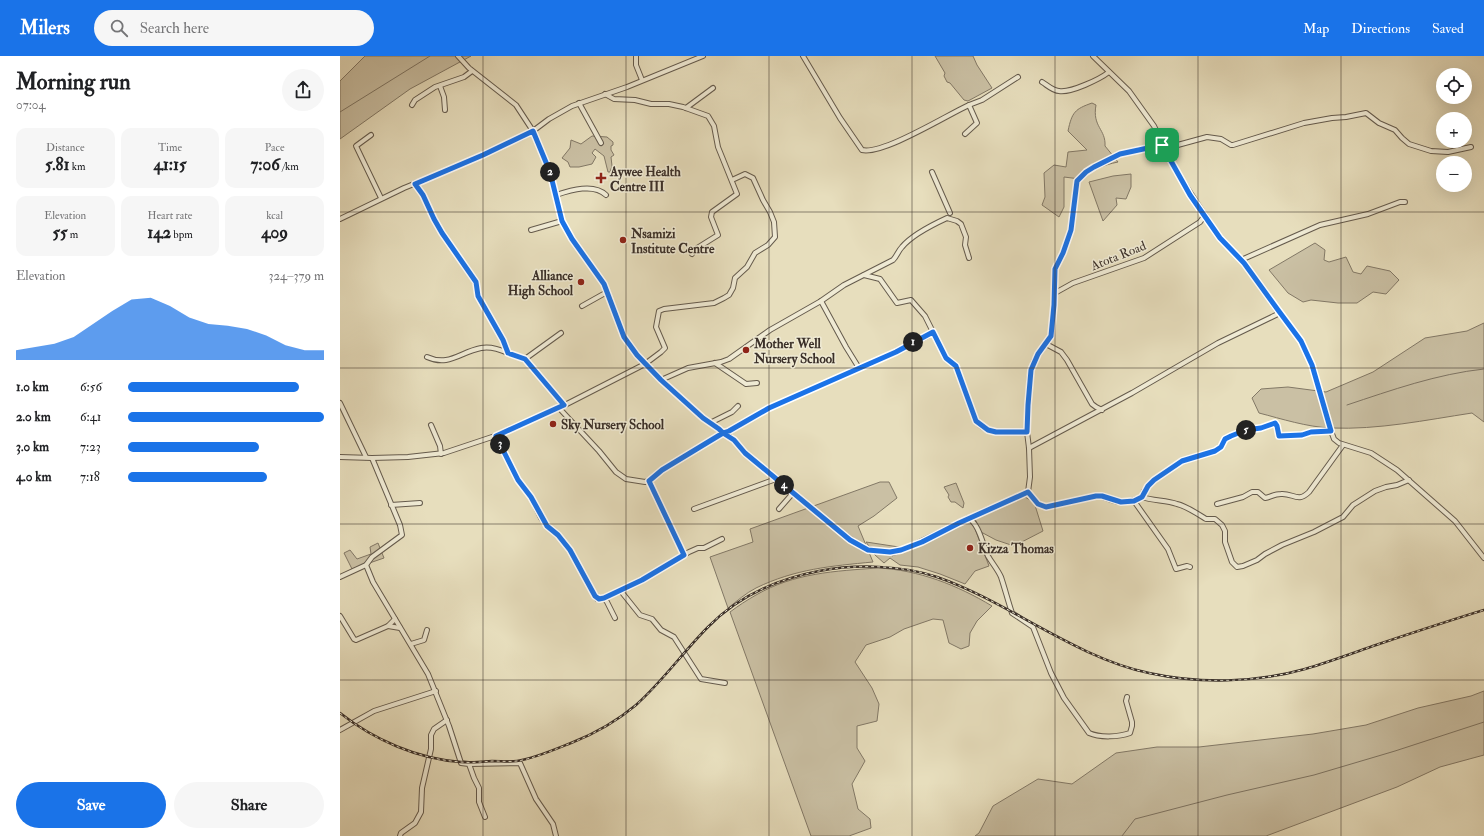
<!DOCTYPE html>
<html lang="en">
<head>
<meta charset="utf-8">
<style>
	body { margin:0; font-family:"IM FELL Double Pica",serif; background:#f6f6f6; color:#202124; height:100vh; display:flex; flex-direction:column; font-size:15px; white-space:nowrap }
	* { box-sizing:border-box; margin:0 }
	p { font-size:13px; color:#757577 }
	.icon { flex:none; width:22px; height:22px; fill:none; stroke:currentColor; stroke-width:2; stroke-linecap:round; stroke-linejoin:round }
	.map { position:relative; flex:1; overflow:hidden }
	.side { display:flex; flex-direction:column; background:#fff; width:340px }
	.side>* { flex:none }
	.fabs { position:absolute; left:1096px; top:12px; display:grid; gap:8px }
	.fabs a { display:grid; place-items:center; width:36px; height:36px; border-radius:50%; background:#fff; box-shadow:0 4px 16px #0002; font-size:20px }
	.pin { position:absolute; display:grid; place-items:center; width:34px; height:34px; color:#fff; margin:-17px; border-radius:8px; box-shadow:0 2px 6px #0006 }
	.km { position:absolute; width:20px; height:20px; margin:-10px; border-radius:50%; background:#222; color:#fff; font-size:11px; line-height:20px; text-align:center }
	.round { display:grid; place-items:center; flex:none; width:42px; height:42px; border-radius:21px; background:#f6f6f6 }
	.overview { display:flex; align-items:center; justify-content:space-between; height:68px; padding:0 16px }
	h1 { font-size:22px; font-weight:700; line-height:30px }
	.metrics { display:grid; grid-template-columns:repeat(3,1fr); gap:6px; height:68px; padding:4px 16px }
	.metrics div { display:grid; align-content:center; border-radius:10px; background:#f6f6f6; text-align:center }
	.metrics b { font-size:17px; font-weight:700 }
	.metrics small { font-size:11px; font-weight:400 }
	.metrics p { font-size:11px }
	.chart { height:112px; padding:8px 16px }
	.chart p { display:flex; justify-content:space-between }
	.chart svg { width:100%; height:72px; margin-top:4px; fill:#1a73e8; opacity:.7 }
	.button { display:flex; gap:8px; margin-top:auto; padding:8px 16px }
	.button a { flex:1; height:46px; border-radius:24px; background:#1a73e8; color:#fff; font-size:16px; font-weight:700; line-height:46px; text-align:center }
	.button a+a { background:#f6f6f6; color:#202124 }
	ul { padding:0 16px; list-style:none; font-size:13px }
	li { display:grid; grid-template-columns:64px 48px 1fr; align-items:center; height:30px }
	li i { height:10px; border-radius:5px; background:#1a73e8 }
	header { display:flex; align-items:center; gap:24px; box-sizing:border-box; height:56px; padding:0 20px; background:#1a73e8; color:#fff }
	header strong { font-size:19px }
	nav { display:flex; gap:22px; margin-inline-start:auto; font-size:14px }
	.search { width:280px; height:36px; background:#f6f6f6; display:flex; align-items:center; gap:10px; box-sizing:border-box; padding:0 14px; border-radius:22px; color:#757577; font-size:15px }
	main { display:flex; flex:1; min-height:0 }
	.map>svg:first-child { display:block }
</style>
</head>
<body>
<header>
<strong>Milers</strong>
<div class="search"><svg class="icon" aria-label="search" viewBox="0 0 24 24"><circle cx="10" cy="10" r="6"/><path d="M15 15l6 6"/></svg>Search here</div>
<nav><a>Map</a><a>Directions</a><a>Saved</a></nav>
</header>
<main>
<section class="side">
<div class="overview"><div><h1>Morning run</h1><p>07:04</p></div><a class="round"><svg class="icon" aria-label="share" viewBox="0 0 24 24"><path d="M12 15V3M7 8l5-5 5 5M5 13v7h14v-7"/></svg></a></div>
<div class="metrics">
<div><p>Distance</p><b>5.81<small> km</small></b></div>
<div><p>Time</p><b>41:15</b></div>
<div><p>Pace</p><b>7:06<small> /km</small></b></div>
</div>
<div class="metrics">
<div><p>Elevation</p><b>55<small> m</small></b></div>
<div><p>Heart rate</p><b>142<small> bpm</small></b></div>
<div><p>kcal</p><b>409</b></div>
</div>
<div class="chart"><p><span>Elevation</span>324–379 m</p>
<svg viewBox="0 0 160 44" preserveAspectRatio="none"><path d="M0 44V38L10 36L20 34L30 30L40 22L50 14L60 7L70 6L80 11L90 18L100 22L110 23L120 25L130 29L140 35L150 38L160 38V44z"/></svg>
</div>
<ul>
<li><b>1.0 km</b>6:56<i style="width:87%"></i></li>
<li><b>2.0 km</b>6:41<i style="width:100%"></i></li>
<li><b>3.0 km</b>7:23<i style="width:67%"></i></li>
<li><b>4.0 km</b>7:18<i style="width:71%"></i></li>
</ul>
<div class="button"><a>Save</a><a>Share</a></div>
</section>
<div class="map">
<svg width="1144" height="780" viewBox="0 0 1144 780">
	<rect width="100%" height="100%" fill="#e7debd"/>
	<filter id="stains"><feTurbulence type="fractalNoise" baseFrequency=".005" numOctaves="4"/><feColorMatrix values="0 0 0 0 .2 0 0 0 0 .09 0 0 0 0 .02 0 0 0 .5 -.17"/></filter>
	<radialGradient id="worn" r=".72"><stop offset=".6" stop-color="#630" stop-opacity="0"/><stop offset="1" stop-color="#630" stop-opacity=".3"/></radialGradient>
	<g fill="#cac0a4" stroke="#827866">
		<polygon points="25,0 131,0 70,33 0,83 0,25"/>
		<polygon points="595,0 633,0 637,9 652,32 628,45 624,44 610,27 607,26 604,20 605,17"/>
		<path d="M752,47l4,2c-4,22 10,24 9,41l13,16c-15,3 -26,8 -38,17l-16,-2v30l-5,10 -17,-12 3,-8 -1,-24 10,-8 12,2 2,-15 19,-2 -19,-19c4,-19 7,-22 24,-28z"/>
		<polygon points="252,80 267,81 273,86 273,89 271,90 271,94 274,99 271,101 272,110 270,116 268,116 264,100 255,93 252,97 256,101 252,108 239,111 230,111 228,106 222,102 230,92 231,84 241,88"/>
		<polygon points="791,118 791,131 786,143 776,142 777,149 763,165 749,126 773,120"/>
		<polygon points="975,187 985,194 984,204 989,206 1006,201 1013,216 1021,218 1027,210 1050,215 1059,224 1046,238 1033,236 1017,247 998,247 971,244 963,246 948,237 929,214"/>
		<path d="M1144,267v99l-12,-9c-46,7 -94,17 -141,15 -24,-1 -49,-9 -72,-15l-7,-15 9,-9 27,-2 38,5 47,-20 52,-34 42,-7z"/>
		<path d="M540,426h9l8,16 -23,18 -16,10 15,36c-42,4 -78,7 -117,26 -10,5 -19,13 -28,20l-18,-51 43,-15 -3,-13z"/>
		<polygon points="616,427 624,447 623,452 615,446 611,446 608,441 609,439 604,431"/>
		<polygon points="683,440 694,446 703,475 674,490 656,484 641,476 635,463"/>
		<polygon points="626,463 634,470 649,510 635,515 625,528 600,518 578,511 560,509 550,502 544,507 535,499 526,486 559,491 553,496 552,500 569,494 612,472"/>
		<polygon points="38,487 44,502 12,513 4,497 10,494 17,503 31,498 30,491"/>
		<path d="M538,512c41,2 79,17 114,38l-15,15 -7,12 -1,13 -8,3 -12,-6 -6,-23 -10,-1 -29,10 -14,8 -24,8 -11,17 17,26 7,16 -2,17 -20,5v22l8,13 -13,23 6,25 12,10 1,9 -22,8h-38l-81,-224c8,-6 17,-12 26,-17 38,-22 79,-24 122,-27z"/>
		<polygon points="1144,635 1144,699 1100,711 1057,731 926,780 635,780 639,777 653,750 698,723 732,728 776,697 817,691 859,691 973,678 1026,669 1078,652 1131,640"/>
	</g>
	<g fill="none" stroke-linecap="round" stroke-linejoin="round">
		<g stroke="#7e7463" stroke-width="1">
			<polyline points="0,56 90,0"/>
			<path d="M1007,349c45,-15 90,-31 137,-36"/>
			<polyline points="782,780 795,763 887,739 974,719 1055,695 1144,666"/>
		</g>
		<g stroke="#655b4d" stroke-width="6">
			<g id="street">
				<polyline points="118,0 129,12 176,49 193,75 210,116 222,165 232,183 264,228 284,281 297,299 343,345 363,362 394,384 405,397 498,474 521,491 532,494 550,496 565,493 644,455 688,436 690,421 689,392 687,376 688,349 690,319 694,305 711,280 714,249 715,213 723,197 731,174 737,125 746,116 754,111 780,98 797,94 822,89 828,91 834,90 867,81 881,83 891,89 893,89 964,67 992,62 1006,61 1026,57 1039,67 1055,74 1062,82 1069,88 1091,95 1108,96 1131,91"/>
				<polyline points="296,0 296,9 302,24"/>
				<path d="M463,0l37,62 22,32c21,5 85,-35 107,-45l8,18 -12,11"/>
				<polyline points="753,0 789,35 814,70 836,115 868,164 880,182 904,207 937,254 961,285 972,309 991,375 994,383 999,387 1031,397 1057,414 1115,465 1144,502"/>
				<path d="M702,26c5,3 11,9 17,9 12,2 41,-12 50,-19"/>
				<polyline points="100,30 104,41 105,54"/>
				<polyline points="265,38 274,43 295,44 311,48 329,48 343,51 368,60 374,70 378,91 397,138 372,156 371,161 378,179 354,194 352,198"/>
				<polyline points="239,47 261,87"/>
				<polyline points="72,49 75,44 95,31 124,21 132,15"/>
				<polyline points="629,49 642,44 678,21"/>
				<polyline points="346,52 373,32"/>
				<polyline points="31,79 16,90 41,142"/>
				<polyline points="592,116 610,157"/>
				<polyline points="75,127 83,139 94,163 102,177 136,227 138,240 163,284 168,297 185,303 224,349"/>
				<path d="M216,139c15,-5 38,-12 50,0"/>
				<polyline points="0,163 64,132 118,110 180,82 193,75 209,63 232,50 287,31 363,0"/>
				<polyline points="191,174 222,165"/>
				<polyline points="901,204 980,169 1028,158 1060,146 1065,146"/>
				<path d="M524,219l16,4 17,24 14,-3 14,16 21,42 10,8 18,51c9,20 36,16 53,15"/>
				<polyline points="715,237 733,227 804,202 860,166 865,159"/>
				<polyline points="481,245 506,291 519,312 556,296 593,277"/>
				<polyline points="242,250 267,236"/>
				<polyline points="706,288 721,296 727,304 752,348 756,351 762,354"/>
				<path d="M87,301c22,10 33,-5 54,-9 9,-2 18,1 27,5"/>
				<polyline points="185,303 221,277"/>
				<polyline points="375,307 406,328 417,327"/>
				<path d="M321,324l27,-12 33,-6 8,-3 41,-29 51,-29 23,-16 49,-25c4,-4 5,-9 9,-13 9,-11 32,-23 45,-29l10,3 4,3 5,13 -1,8 4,13"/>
				<polyline points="0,347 26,401"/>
				<polyline points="219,352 259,395 276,416 286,423 305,426 309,425 322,414 378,380 389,375 429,352 519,312"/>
				<polyline points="370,367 392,356 398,350"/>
				<polyline points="91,369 100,390 101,398"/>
				<polyline points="155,380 178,424 191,441 201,462 207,470 218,479 230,494 257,543 264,542 302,524 349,496 358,492 364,492 382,483"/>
				<polyline points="689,392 792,337 878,287 940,257"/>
				<polyline points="0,401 32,402 68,401 104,397 155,380 219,352 305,308 321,296 325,292 316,271 319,255 324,253 374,247 384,242 389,239 393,232 395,222 407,211 415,197 428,189 435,181 434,166 430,156 423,144 413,122 405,118 392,124"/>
				<polyline points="309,425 344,499"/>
				<path d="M688,436l10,12 8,3 50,-11c6,0 10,2 15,4 11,4 21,2 31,-3l2,-6 10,-11 28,-19 33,-10 6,-4 4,-8 6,-3 15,-6 15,-2 13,-5 3,3 2,10 22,-1 10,-3 20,-1"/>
				<path d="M802,441c11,4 24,3 35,7 9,2 21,10 29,15h9l7,6 3,6v11l7,20 5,5 6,-1 14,-6 8,-6 17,-9 32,-13 29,-15 10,-12 22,-14 11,-4 11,-2 12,-5"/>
				<polyline points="794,445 828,493 836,513 847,510 850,511"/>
				<path d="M877,448l26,-7 9,-5h6l7,6c5,-1 10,-4 16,-4 12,-1 17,9 28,-2l34,-47"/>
				<polyline points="51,449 80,447"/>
				<polyline points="354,453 436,423"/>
				<polyline points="439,453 453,437"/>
				<path d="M628,462c11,5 15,28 20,38 4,7 10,14 13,21 4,12 7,24 11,36l21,14 18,46 13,25 25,35c11,5 30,4 41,0l2,-7v-4l-6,-21 1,-4"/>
				<polyline points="26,509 33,526 88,618 109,670 121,707 129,708 134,722 139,732 139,746 145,761"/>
				<polyline points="0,521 26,509 32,501 62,479 60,469 32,402"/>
				<polyline points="280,534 300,559 312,563 321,574 334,581 361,623 385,627"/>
				<polyline points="264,542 267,546 275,562"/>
				<polyline points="0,560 14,583 16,584 48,570 55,563"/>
				<polyline points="48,570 60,572"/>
				<polyline points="71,588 84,584 87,574"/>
				<polyline points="0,674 34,655 96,635"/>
				<polyline points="129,708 180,707 196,743 213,768 216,780"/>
				<polyline points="60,780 61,777 75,767 81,756 82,732 91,693 91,679 94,673 107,664"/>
			</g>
		</g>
		<use href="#street" stroke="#efead4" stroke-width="4"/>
		<g stroke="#3a2f28" stroke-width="2.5">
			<path id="rail" d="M0,657c34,27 78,46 121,49 10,1 21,0 31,-1 9,0 17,1 25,0 16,-2 39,-12 54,-18 23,-9 46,-22 65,-38 27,-24 47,-53 72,-78 30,-31 70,-48 111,-56 37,-7 83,-6 118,6 72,25 137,80 212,96 50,11 106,10 156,-4 24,-7 48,-16 71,-24 36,-12 72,-24 108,-35"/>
		</g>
		<use href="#rail" stroke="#efead4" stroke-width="1" stroke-dasharray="3" stroke-linecap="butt"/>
	</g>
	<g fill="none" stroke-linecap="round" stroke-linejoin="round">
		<g stroke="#fff" stroke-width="8">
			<polyline id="route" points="822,89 780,98 754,111 746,116 737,125 731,174 723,197 715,213 714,249 711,280 698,298 691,314 688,349 687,376 656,376 648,374 636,365 616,310 606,302 593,276 556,296 429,352 389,375 383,377 379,373 363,362 321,324 297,299 284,281 264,228 232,183 222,165 210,116 193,75 143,99 75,128 83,139 94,163 102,177 136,226 138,240 163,284 168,297 185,303 224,349 156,380 178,424 191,441 207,470 218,479 230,494 255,540 259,543 264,542 302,524 344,499 309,425 322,414 383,377 394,384 405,397 510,484 528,494 550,496 561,494 582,486 619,467 688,436 698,448 706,451 756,440 762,440 781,446 794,445 802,441 808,430 814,424 842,405 875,395 881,391 885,383 891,380 906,374 921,372 935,367 937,370 939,380 962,379 971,376 991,375 972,309 961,285 938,254 904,207 880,182 850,139 822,89"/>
		</g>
		<use href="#route" stroke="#1a73e8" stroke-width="5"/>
	</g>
	<path fill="none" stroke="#3a2f28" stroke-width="1" stroke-opacity="0.55" d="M143,0v780M286,0v780M429,0v780M572,0v780M715,0v780M858,0v780M1001,0v780M0,156h1144M0,312h1144M0,468h1144M0,624h1144"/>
	<g fill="#8f2418" stroke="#efead4" stroke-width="1.5">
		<path d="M259 116h4v4h4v4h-4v4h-4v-4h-4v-4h4z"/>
		<circle cx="283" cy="184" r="4"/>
		<circle cx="241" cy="226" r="4"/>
		<circle cx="406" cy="294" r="4"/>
		<circle cx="213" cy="368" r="4"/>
		<circle cx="630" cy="492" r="4"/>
	</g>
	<g text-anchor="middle" stroke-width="3" stroke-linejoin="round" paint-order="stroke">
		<g font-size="13" font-weight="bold" fill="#3a2f28" stroke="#efead4" text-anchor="start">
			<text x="270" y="120">Aywee Health<tspan x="270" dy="15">Centre III</tspan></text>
			<text x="291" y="182">Nsamizi<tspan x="291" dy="15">Institute Centre</tspan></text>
			<text x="233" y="224" text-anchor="end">Alliance<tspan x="233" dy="15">High School</tspan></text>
			<text x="414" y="292">Mother Well<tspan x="414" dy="15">Nursery School</tspan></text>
			<text x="221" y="373">Sky Nursery School</text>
			<text x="638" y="497">Kizza Thomas</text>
		</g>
		<g font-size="13" fill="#3a2f28" stroke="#efead4">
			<text transform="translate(778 199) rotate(-22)" y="5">Atota Road</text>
		</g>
	</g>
	<rect width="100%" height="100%" filter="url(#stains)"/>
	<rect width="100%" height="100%" fill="url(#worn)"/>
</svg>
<div class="fabs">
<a><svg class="icon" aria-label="locate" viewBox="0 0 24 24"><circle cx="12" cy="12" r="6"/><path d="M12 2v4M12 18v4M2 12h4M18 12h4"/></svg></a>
<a>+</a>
<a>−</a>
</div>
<div class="pin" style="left:822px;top:89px;background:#1e9e55"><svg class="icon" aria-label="arrive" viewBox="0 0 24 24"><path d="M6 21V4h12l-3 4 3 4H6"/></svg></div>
<b class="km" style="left:573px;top:286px">1</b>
<b class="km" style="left:210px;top:116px">2</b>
<b class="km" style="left:160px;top:388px">3</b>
<b class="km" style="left:444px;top:429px">4</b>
<b class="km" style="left:906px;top:374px">5</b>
</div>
</main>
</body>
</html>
